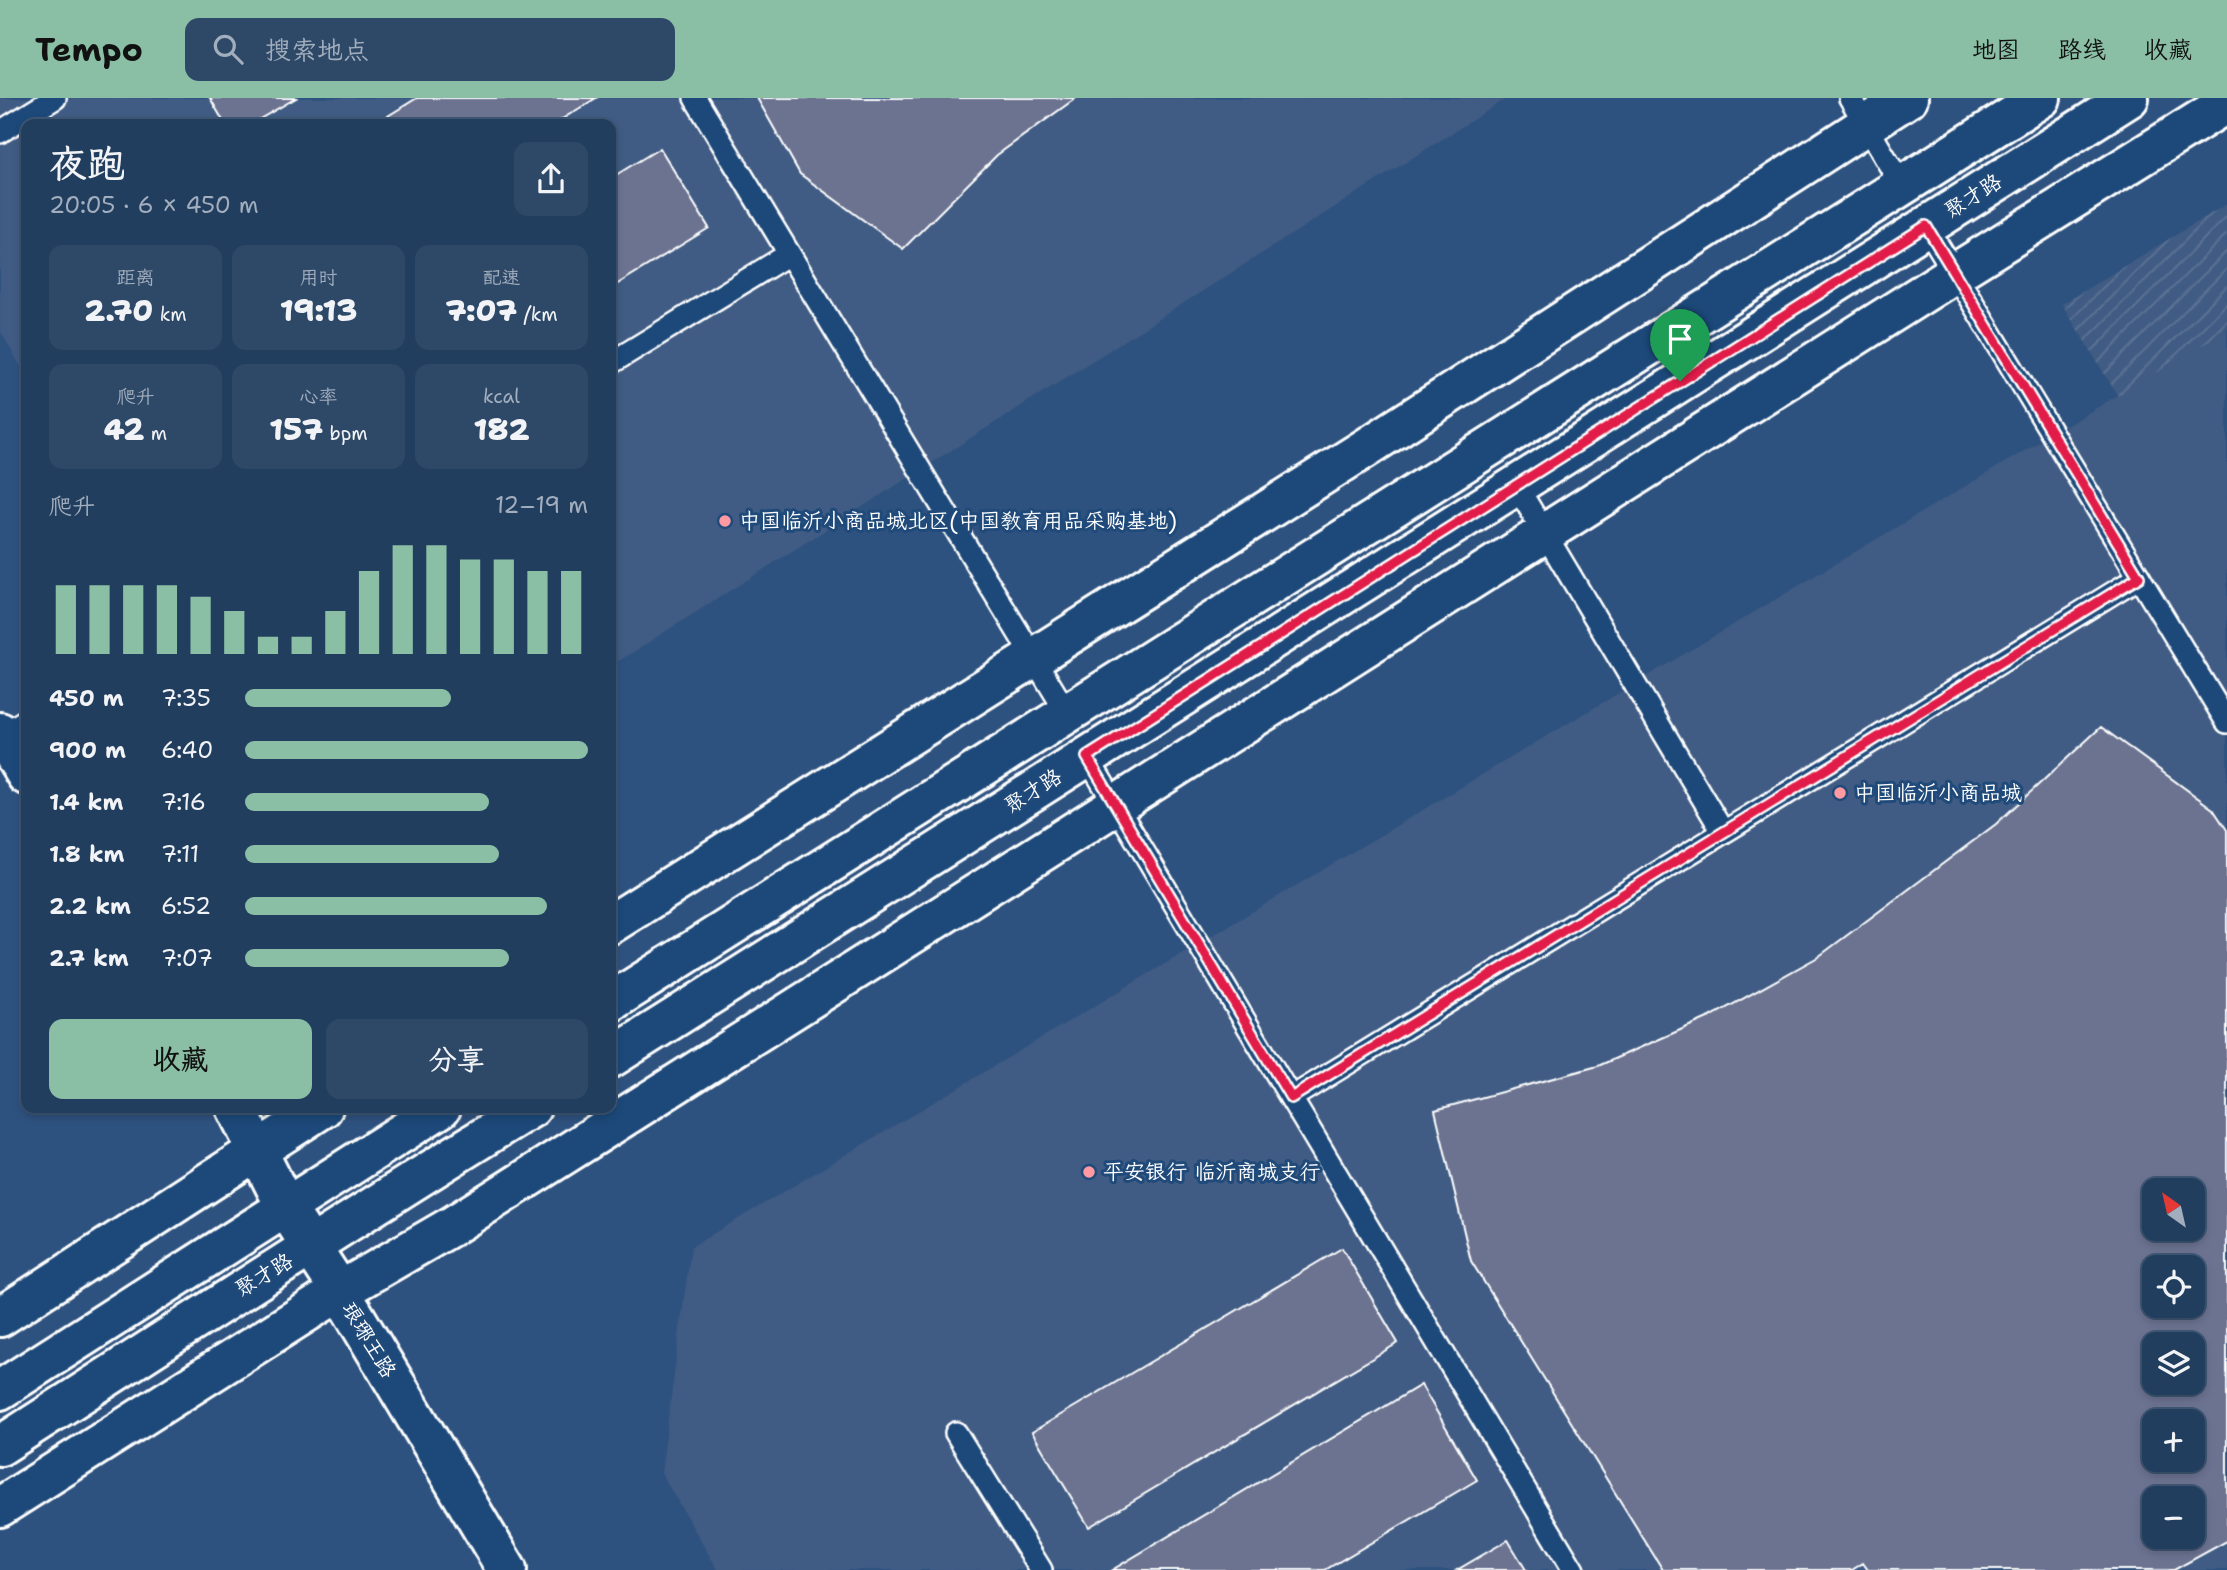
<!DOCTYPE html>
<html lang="zh">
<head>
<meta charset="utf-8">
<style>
	body { margin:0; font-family:"Shantell Sans","LXGW WenKai TC",sans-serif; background:#2e4968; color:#f1f3f6; height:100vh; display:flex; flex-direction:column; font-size:26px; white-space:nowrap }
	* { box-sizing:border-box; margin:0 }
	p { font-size:23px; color:#a2aebd }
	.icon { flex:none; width:38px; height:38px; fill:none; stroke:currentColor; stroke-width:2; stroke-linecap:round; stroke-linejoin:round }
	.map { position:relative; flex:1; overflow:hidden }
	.panel { position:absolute; left:21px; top:21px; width:595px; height:994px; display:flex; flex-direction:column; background:#223e5f; border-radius:14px; box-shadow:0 4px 10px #0003,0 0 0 2px #3f5774 }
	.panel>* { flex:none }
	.needle { width:46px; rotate:326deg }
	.controls { position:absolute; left:2142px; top:1080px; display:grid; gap:14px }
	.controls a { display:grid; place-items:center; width:63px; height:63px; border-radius:14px; background:#223e5f; box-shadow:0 4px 10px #0003,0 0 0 2px #3f5774; font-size:35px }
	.pin { position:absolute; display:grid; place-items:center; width:60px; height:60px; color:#fff; margin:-72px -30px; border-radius:50% 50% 50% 0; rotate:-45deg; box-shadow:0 0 7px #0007 }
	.pin .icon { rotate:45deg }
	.round { display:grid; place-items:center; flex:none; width:74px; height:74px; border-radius:14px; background:#2e4968 }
	.headline { display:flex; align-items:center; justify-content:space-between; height:119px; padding:0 28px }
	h1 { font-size:38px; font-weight:800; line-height:52px }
	.figures { display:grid; grid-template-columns:repeat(3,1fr); gap:10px; height:119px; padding:7px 28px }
	.figures div { display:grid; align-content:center; border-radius:14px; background:#2e4968; text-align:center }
	.figures b { font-size:30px; font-weight:800 }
	.figures small { font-size:19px; font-weight:400 }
	.figures p { font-size:19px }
	.chart { height:196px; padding:14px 28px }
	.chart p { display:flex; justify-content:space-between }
	.chart svg { width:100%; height:126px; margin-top:7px; stroke:#8abfa5; stroke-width:6 }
	.cta { display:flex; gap:14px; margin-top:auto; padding:14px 28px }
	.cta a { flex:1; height:80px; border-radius:14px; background:#8abfa5; color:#111; font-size:28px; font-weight:800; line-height:80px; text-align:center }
	.cta a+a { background:#2e4968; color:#f1f3f6 }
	ul { padding:0 28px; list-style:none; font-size:23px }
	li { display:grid; grid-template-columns:112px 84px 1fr; align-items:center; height:52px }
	li i { height:18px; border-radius:9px; background:#8abfa5 }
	header { display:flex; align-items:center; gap:42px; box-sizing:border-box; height:98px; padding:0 35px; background:#8abfa5; color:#111 }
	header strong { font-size:33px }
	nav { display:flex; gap:38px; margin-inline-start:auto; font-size:24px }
	.search { width:490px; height:63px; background:#2e4968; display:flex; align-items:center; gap:18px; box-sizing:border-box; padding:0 24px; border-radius:14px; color:#a2aebd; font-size:26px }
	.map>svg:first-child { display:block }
</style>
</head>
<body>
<header>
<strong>Tempo</strong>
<div class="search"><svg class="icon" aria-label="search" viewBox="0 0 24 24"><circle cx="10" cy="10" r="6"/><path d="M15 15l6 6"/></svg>搜索地点</div>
<nav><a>地图</a><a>路线</a><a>收藏</a></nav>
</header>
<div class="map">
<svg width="2227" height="1472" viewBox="0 0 2227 1472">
	<defs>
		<pattern id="industrial-furrows" width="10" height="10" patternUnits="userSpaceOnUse" patternTransform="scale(1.75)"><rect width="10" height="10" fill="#415c84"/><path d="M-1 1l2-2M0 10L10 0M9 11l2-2" fill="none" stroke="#5e7496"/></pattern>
	</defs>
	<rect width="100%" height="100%" fill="#2e527f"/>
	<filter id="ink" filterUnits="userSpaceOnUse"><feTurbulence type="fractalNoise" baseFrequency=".0143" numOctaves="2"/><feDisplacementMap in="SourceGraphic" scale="14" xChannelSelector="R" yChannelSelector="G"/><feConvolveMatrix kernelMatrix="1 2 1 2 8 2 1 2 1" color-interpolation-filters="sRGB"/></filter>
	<g filter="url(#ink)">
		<g fill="#415c84" fill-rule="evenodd">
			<polygon points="0,0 1507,0 611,568 611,26 26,26 26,278 0,232"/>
			<path d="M2227,232v1240h-1509l-57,-97 30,-226zM2154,1092h39v38h-39zM2154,1169h39v39h-39zM2154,1246h39v38h-39zM2154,1323h39v39h-39zM2154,1400h39v38h-39z"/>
		</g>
		<polygon fill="url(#industrial-furrows)" points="2227,106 2227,232 2118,298 2062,206"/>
		<g fill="#6c7391" stroke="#fff" stroke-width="2" fill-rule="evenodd">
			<polygon points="210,0 296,0 251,26 225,26"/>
			<polygon points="417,0 596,0 554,26 375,26"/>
			<polygon points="757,0 1076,0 997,57 903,151 800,76"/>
			<polygon points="660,50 709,130 611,190 611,80"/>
			<path d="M2101,629l112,82 14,21v711l-53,29h-306l-5,-7 -11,7h-189l-192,-309 -36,-151 163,-44 112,-49 108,-60 178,-133zM2154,1092h39v38h-39zM2154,1169h39v39h-39zM2154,1246h39v38h-39zM2154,1323h39v39h-39zM2154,1400h39v38h-39z"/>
			<polygon points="1342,1150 1398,1245 1089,1429 1032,1334"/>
			<polygon points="1421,1287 1477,1382 1325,1472 1112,1472"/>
			<polygon points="1508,1442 1526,1472 1457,1472"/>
		</g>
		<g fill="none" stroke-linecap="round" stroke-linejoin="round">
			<g stroke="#fff" stroke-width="26">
				<g id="service">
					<polyline points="695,0 1067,615"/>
					<polyline points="1850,0 1902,88"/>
					<polyline points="0,34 55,0"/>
					<polyline points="1926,128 2227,624"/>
					<polyline points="611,265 789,156"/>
					<polyline points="1516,387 1723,734"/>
					<polyline points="2,637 26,622"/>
					<polyline points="1087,659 1573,1472"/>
					<polyline points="1291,1000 2139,479"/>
					<polyline points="956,1335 1041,1472"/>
				</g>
			</g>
			<g stroke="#fff" stroke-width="44">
				<g id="tertiary">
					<polyline points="611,826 1369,348 1908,0"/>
					<polyline points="0,1219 323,1010"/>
					<polyline points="0,1409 340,1193 452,1128 1955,175 2227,5"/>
				</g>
			</g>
			<g stroke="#fff" stroke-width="44">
				<g id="secondary">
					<polyline points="0,634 26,677"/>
					<polyline points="236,1010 286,1110 340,1193 507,1472"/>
				</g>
			</g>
			<g stroke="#fff" stroke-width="44">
				<g id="primary">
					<polyline points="611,904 2041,0"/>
					<polyline points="611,960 2129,0"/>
					<polyline points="0,1292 441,1010"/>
					<path d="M0,1348c177,-113 352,-229 531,-338"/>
				</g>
			</g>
			<use href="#service" stroke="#1f4a7a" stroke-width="21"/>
			<use href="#tertiary" stroke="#1f4a7a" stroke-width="38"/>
			<use href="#secondary" stroke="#1f4a7a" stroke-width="38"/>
			<use href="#primary" stroke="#1f4a7a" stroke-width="38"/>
		</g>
	</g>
	<g fill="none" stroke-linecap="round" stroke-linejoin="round" filter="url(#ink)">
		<g stroke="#fff" stroke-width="14">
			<polygon id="route" points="1926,128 2139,479 1291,1000 1087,659"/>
		</g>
		<use href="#route" stroke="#e11d48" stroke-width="9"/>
	</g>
	<g fill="#ff9aa2" stroke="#1f4a7a" stroke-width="2.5">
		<circle cx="725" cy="423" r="7"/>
		<circle cx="1840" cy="695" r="7"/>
		<circle cx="1089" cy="1074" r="7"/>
	</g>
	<g text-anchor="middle" stroke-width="6" stroke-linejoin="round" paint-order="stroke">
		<g font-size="21" fill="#fff" stroke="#1f4a7a">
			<text transform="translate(1973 98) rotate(-32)" y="7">聚才路</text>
			<text transform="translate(1033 693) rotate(-32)" y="7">聚才路</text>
			<text transform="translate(264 1177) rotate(-31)" y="7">聚才路</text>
			<text transform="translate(369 1242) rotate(59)" y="7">琅琊王路</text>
		</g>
		<g font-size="21" fill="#fff" stroke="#1f4a7a" text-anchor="start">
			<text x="739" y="430">中国临沂小商品城北区(中国教育用品采购基地)</text>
			<text x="1854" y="702">中国临沂小商品城</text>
			<text x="1103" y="1081">平安银行 临沂商城支行</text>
		</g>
	</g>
</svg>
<div class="controls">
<a><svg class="needle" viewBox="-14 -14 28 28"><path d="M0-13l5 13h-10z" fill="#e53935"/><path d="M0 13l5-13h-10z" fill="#a2aebd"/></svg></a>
<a><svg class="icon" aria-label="locate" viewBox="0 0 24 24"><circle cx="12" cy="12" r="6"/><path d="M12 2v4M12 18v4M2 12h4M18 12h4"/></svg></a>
<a><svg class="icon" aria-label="layers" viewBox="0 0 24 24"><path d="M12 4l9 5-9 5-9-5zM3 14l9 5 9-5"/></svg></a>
<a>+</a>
<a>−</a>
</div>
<div class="pin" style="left:1680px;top:283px;background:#1e9e55"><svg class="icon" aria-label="arrive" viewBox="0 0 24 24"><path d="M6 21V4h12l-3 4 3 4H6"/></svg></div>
<section class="panel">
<div class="headline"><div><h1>夜跑</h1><p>20:05 · 6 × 450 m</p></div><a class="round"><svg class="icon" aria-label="share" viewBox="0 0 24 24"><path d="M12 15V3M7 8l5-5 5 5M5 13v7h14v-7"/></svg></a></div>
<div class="figures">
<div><p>距离</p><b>2.70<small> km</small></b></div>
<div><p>用时</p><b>19:13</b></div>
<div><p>配速</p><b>7:07<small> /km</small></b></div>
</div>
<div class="figures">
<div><p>爬升</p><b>42<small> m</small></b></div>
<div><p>心率</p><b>157<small> bpm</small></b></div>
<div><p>kcal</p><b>182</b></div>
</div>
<div class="chart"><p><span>爬升</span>12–19 m</p>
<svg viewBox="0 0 160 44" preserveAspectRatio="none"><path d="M5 44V20M15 44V20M25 44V20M35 44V20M45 44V24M55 44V29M65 44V38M75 44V38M85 44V29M95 44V15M105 44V6M115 44V6M125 44V11M135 44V11M145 44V15M155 44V15"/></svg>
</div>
<ul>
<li><b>450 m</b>7:35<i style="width:60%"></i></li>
<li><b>900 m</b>6:40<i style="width:100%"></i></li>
<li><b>1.4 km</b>7:16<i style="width:71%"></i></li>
<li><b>1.8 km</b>7:11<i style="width:74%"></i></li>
<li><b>2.2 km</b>6:52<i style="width:88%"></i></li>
<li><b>2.7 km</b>7:07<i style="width:77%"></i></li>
</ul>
<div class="cta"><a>收藏</a><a>分享</a></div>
</section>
</div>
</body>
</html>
